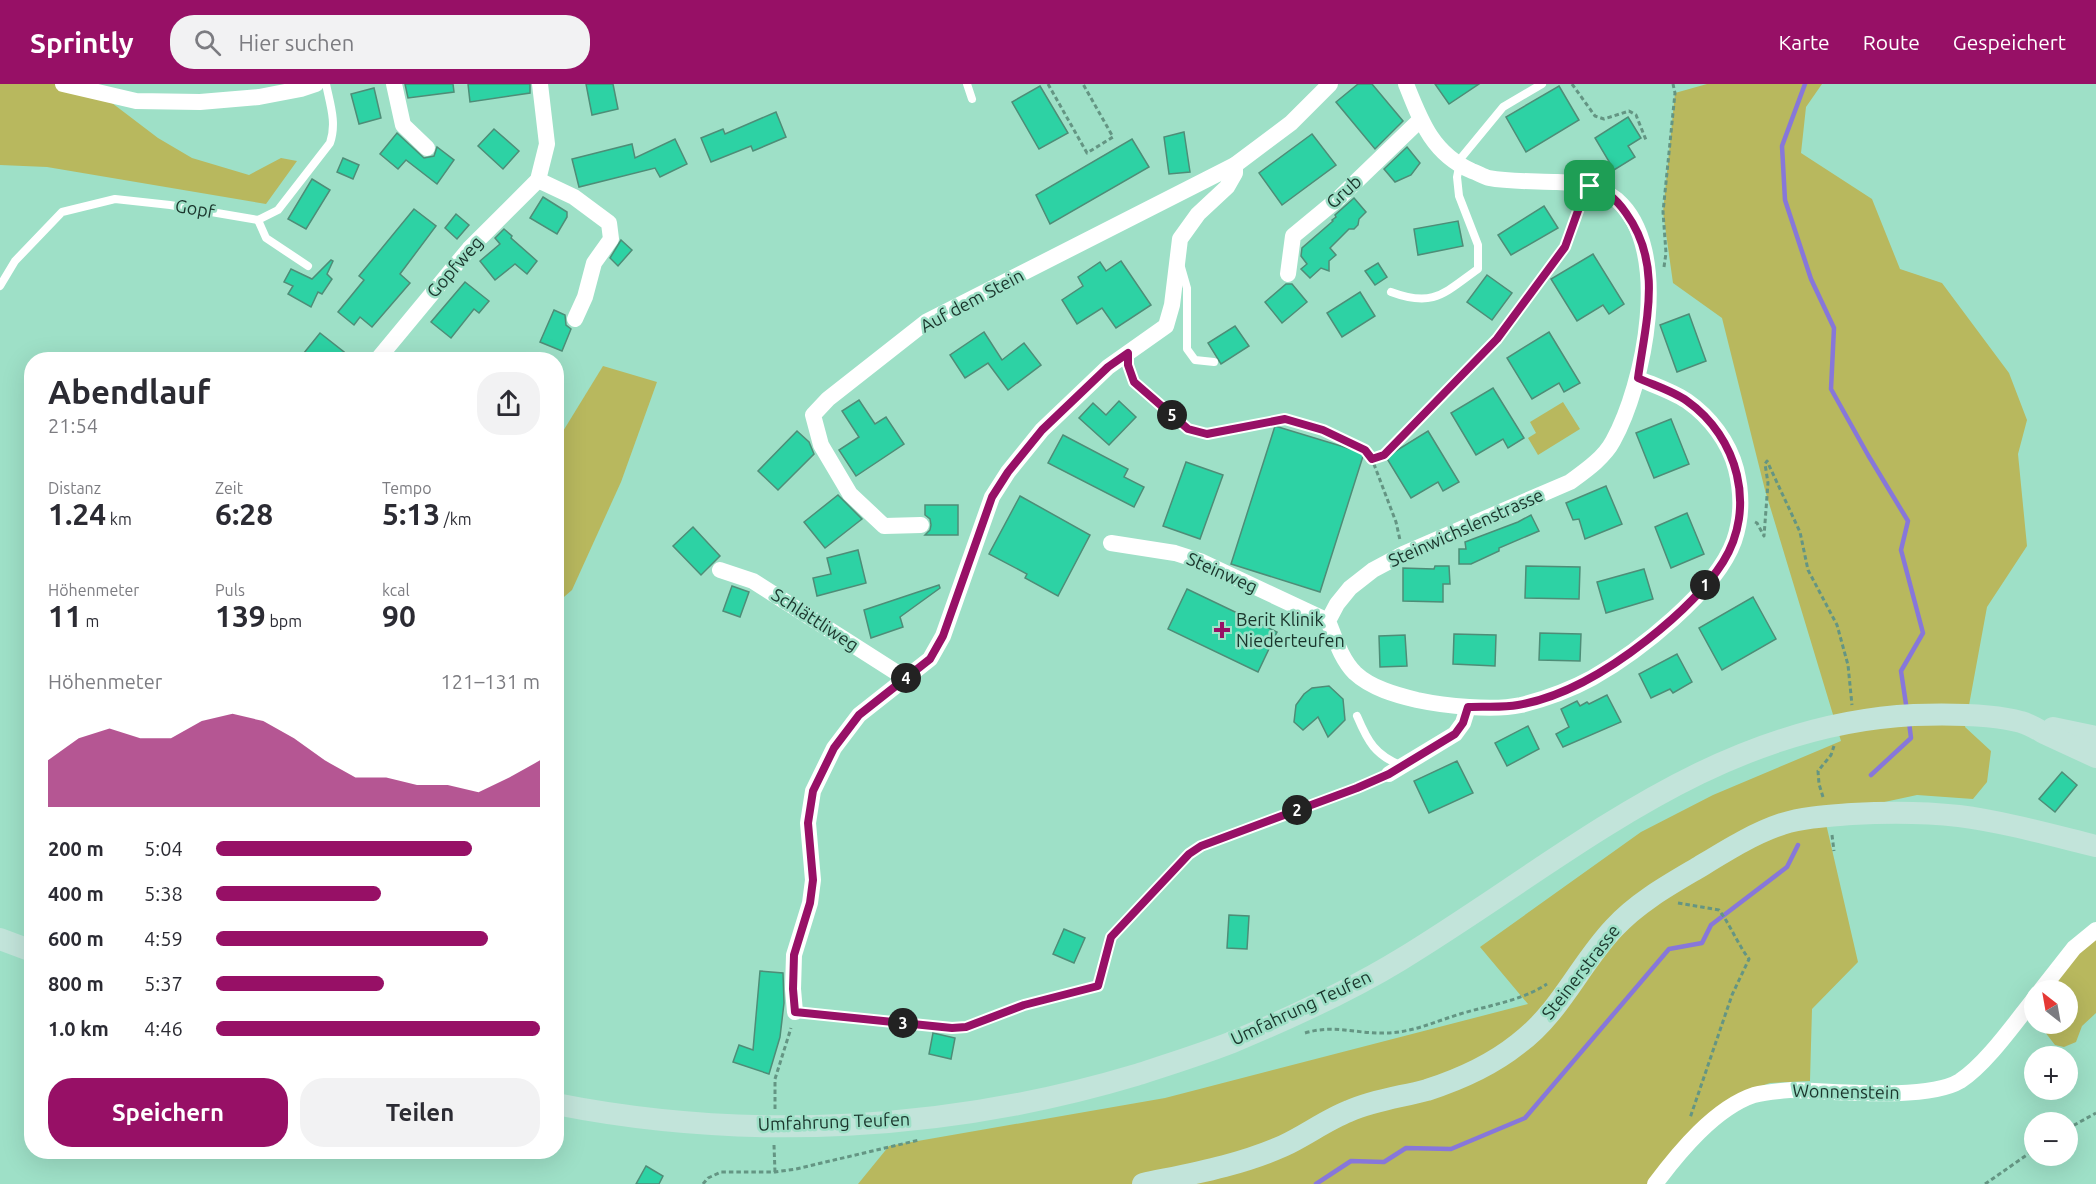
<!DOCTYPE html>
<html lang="de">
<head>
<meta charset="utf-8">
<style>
	body { margin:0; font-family:Ubuntu,sans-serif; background:#f2f2f3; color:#2b2b33; height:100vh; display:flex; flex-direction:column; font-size:22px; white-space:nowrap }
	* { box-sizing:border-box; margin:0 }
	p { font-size:20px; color:#7c7c81 }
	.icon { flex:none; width:33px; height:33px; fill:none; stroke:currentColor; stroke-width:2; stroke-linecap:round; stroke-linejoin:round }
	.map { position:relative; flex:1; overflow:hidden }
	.panel { position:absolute; left:24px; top:268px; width:540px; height:807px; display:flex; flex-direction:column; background:#fff; border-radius:24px; box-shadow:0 6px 24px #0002 }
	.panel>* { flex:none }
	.needle { width:39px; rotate:329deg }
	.controls { position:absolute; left:2024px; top:896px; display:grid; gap:12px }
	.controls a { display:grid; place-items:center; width:54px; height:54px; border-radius:50%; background:#fff; box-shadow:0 6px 24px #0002; font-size:30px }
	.pin { position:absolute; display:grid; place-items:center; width:51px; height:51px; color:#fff; margin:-26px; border-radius:12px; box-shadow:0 3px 9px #0006 }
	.km { position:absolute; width:30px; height:30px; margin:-15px; border-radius:50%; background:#222; color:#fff; font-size:16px; line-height:30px; text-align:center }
	.round { display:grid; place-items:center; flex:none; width:63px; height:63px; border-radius:24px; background:#f2f2f3 }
	.overview { display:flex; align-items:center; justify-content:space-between; height:102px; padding:0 24px }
	h1 { font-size:33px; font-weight:600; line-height:45px }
	.metrics { display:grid; grid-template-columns:repeat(3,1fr); gap:9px; height:102px; padding:6px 24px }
	.metrics div { display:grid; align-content:center }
	.metrics b { font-size:30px; font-weight:600 }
	.metrics small { font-size:16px; font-weight:400 }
	.metrics p { font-size:16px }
	.chart { height:168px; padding:12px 24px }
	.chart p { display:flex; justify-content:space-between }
	.chart svg { width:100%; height:108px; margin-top:6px; fill:#971066; opacity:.7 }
	.action { display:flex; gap:12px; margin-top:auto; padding:12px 24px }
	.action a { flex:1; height:69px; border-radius:24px; background:#971066; color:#fff; font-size:24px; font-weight:600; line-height:69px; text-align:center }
	.action a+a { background:#f2f2f3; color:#2b2b33 }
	ul { padding:0 24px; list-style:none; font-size:20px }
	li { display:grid; grid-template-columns:96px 72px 1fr; align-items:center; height:45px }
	li i { height:15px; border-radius:8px; background:#971066 }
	header { display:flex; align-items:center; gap:36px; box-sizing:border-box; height:84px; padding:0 30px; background:#971066; color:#fff }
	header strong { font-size:28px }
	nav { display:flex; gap:33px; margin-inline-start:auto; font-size:21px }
	.search { width:420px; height:54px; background:#f2f2f3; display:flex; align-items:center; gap:15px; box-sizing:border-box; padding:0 21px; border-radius:24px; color:#7c7c81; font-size:22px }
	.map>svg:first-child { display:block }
</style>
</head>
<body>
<header>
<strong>Sprintly</strong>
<div class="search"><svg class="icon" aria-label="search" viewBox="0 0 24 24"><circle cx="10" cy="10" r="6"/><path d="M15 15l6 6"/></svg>Hier suchen</div>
<nav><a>Karte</a><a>Route</a><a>Gespeichert</a></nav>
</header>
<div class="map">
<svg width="2096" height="1100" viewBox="0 0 2096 1100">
	<rect width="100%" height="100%" fill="#9ee0c7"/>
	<g fill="#b8b85e">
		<polygon points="0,0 87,0 158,54 192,74 249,91 281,74 297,77 266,120 47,83 0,81"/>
		<polygon points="1707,0 1822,0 1806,23 1801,69 1872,115 1900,185 1942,199 2009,289 2027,336 2018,370 2027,462 1987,523 1965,643 1991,667 1987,698 1973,715 1917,711 1824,731 1858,878 1812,925 1810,997 1770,999 1738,1010 1649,1100 858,1100 889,1062 1165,1014 1528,920 1480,863 1641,748 1713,711 1841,657 1765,406 1722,234 1673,199 1663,128 1675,9"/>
		<polygon points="603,282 657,298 621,398 572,506 557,519 557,357"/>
		<polygon points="1563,318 1580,345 1538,371 1528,354 1536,349 1530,338"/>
		<polygon points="2096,852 2096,929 2082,942 2076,958 2064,963 2055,961 2038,939 2067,939 2067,906 2049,906 2074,874"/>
	</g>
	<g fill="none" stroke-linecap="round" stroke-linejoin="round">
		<g stroke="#8777da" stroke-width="4.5">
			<polyline points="1805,0 1782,62 1785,116 1811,195 1834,244 1831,305 1868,371 1908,437 1901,466 1923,549 1901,587 1907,627"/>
			<polyline points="1871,691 1911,654 1909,638"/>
			<polyline points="1316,1100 1351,1077 1384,1078 1406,1064 1451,1065 1525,1034 1669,865 1702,859 1711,841 1787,783 1798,761"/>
		</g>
	</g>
	<g fill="#2dd2a4" stroke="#4e8d77" stroke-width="1.5">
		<polygon points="405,0 453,0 454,8 408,14"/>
		<polygon points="468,0 530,0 530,9 470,18"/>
		<polygon points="586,0 613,0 618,25 592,31"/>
		<polygon points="1358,0 1372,0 1403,37 1375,65 1336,18"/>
		<polygon points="1435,0 1479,0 1449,20"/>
		<polygon points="1040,2 1068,49 1039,65 1012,18"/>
		<polygon points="1559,2 1579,36 1526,68 1506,33"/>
		<polygon points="374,4 381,34 359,40 351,10"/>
		<polygon points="776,28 786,53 753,67 751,62 711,78 701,54 723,45 725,50"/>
		<polygon points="1628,33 1641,54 1628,62 1635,73 1614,86 1595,54"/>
		<polygon points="494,45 519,67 503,85 478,62"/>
		<polygon points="1184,48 1190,88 1169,90 1164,53"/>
		<polygon points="397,49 424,74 434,72 437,63 454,76 437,100 406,76 398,85 380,70"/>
		<polygon points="1312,50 1336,81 1282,121 1259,89"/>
		<polygon points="675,55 687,80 660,93 655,84 579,103 572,75 632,60 635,74"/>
		<polygon points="1132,55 1149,83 1050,140 1036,111"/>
		<polygon points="1407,63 1420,79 1411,91 1395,98 1384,85"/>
		<polygon points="343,74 359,81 353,95 337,88"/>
		<polygon points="312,95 330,106 306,145 288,135"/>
		<polygon points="543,113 567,128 567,133 557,150 530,134"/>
		<polygon points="1354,114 1366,128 1359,135 1358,141 1354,145 1349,145 1330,164 1336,171 1329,177 1329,187 1321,184 1310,194 1301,185 1307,180 1301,172 1302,164 1333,137 1332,136 1336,133 1335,131"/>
		<polygon points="1544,122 1558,144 1511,171 1498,151"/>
		<polygon points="414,125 436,142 400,190 410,199 372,243 360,233 354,241 338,228 364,196 359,192"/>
		<polygon points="456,130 469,141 457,155 445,144"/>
		<polygon points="1458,137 1463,162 1418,171 1414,145"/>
		<polygon points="504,145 512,152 511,154 537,177 527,190 515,180 495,196 480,177 500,160 495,154"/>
		<polygon points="621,156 632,166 618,182 610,174"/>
		<polygon points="1593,170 1624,220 1609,230 1603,221 1577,237 1551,195"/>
		<polygon points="331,176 333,177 327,190 332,195 322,210 318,208 311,223 288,210 293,202 284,198 291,185 312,195"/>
		<polygon points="1121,177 1151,221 1116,244 1102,224 1077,240 1062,216 1083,202 1078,193 1100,178 1106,187"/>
		<polygon points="1378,179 1387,193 1375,201 1365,187"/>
		<polygon points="1487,191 1512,209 1492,236 1467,218"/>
		<polygon points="465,198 489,217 479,229 474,225 451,254 431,238"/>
		<polygon points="1286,200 1292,200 1307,218 1282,239 1265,218"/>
		<polygon points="1360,208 1375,232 1342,253 1327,229"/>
		<polygon points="554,226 565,231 566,241 571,245 562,267 540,258"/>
		<polygon points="1689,230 1706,277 1677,288 1660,241"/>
		<polygon points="1235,242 1249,262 1221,280 1208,259"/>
		<polygon points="984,248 1002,276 1024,259 1041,281 1008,306 988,279 965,294 950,271"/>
		<polygon points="1549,248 1580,299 1564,308 1559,299 1532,315 1507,274"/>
		<polygon points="320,249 344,268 338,276 312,276 304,269"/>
		<polygon points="1493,304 1524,354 1508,364 1503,355 1476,371 1451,329"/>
		<polygon points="859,316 875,340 886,333 904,360 856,392 839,366 859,353 842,327"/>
		<polygon points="1119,317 1136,333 1109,361 1079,334 1093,319 1106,331"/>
		<polygon points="1671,335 1689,380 1654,394 1636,349"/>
		<polygon points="1275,342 1364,369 1320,508 1231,480"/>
		<polygon points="797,347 809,358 814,370 778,406 758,387"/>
		<polygon points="1428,347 1459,398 1443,407 1438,398 1411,414 1386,373"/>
		<polygon points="1063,351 1128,385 1124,393 1144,403 1134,423 1048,379"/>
		<polygon points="1186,378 1223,391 1200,455 1163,442"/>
		<polygon points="1606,402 1622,440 1585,455 1579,435 1573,436 1566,419"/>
		<polygon points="838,411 862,435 825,464 804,438"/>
		<polygon points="1020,412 1090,451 1058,512 1025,494 1027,490 989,470"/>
		<polygon points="925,421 958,421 958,451 925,451 930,446 931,441 930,435 925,431"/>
		<polygon points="1687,429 1704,470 1671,484 1655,443"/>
		<polygon points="1531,431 1539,447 1499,464 1499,467 1471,480 1459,480 1459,465 1466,465 1465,458 1518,438"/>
		<polygon points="693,443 720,472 701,491 673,462"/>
		<polygon points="858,466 866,499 817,512 813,494 831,490 827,474"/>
		<polygon points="1435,482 1449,482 1450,500 1443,500 1443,518 1403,517 1403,484 1434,485"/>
		<polygon points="1526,482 1580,483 1579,515 1525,514"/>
		<polygon points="1644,485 1653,515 1606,529 1597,498"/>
		<polygon points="939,501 940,504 900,533 903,543 871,554 864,526"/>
		<polygon points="732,502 749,508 740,533 723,527"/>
		<polygon points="1187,505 1277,548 1258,588 1168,545"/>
		<polygon points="1753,513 1776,555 1722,586 1699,544"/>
		<polygon points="1540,549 1581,550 1580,577 1539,576"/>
		<polygon points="1454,550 1496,551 1495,582 1453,580"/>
		<polygon points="1405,551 1407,582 1380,583 1379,552"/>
		<polygon points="1677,570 1692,598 1673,609 1670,605 1651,614 1639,590"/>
		<polygon points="1329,602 1343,615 1345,636 1328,653 1318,633 1303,646 1294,638 1296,621 1304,610 1312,604"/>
		<polygon points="1607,611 1621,638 1563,663 1556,650 1569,643 1561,625 1577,617 1580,622 1587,618 1589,620"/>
		<polygon points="1528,642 1539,665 1507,682 1495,659"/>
		<polygon points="1457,677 1473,709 1429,729 1414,697"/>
		<polygon points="2062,688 2077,701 2055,728 2039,715"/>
		<polygon points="1229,831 1249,832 1247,865 1227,864"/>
		<polygon points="1064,845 1085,854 1074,879 1053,870"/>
		<polygon points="760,887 783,889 784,919 780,953 769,990 733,978 739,961 753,966"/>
		<polygon points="933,949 955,954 951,975 929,970"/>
		<polygon points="646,1082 663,1092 659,1100 636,1100"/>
	</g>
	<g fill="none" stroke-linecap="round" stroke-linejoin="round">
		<g stroke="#649583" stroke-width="3" stroke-dasharray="4.5 3" stroke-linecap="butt">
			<polyline points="1048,0 1087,69 1113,53 1083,0"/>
			<polyline points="1572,0 1595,32 1604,35 1629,27 1636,31 1646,56"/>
			<polyline points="1664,183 1666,169 1663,128 1675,9 1673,0"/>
			<polyline points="1130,287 1134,298 1188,345 1207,350 1285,335 1323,347 1365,366 1372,375 1396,438 1400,456"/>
			<polyline points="1372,375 1384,371 1497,255 1565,163 1582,117"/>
			<polyline points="1755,438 1757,439 1764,452 1768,399 1765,380 1767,377 1800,448 1808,486 1837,541 1848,581 1852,621"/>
			<polyline points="1823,713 1819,700 1818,687 1831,671 1834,662"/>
			<polyline points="1832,751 1834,767"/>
			<path d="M1678,819l41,7c12,16 18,33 30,49l-17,36 -42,123"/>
			<polyline points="810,930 952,944 966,943 1025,921 1098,902 1111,853 1189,770 1201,762 1376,696"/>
			<path d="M1305,949c30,-9 51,1 79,0 27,0 50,-11 76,-19 30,-9 61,-13 87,-30"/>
			<polyline points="775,1025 775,995 791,944"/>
			<polyline points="2067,1045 2096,1029"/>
			<polyline points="774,1061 775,1088"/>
			<polyline points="703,1100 708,1094 721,1088 775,1088 796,1085 919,1056"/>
			<polyline points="1985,1100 2034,1066"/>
		</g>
		<g stroke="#fff" stroke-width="8">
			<polyline points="967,0 972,15"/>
			<polyline points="258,136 266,154 308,182"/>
			<polyline points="1181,183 1187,204 1187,265 1195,276 1214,278"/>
			<path d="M0,202l15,-25 47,-49 53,-13 55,6 88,15 20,-10 52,-67c7,-20 0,-39 -4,-59"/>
			<path d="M1391,208c43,16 53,1 87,-23v-24l-19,-49 -2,-19 4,-19 42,-51 39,-23"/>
			<path d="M1357,632c11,26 18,39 45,50"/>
		</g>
		<g stroke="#fff" stroke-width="16">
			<polyline points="63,0 136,17 200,18 259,13 301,5 316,0"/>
			<polyline points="394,0 403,41 427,64"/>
			<path d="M1406,0c15,38 27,70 66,87 6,2 12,6 17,7 21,4 47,3 68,4 22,1 43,4 60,18 56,49 27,185 -4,241 -9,17 -28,30 -43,41l-167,72 -30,16 -23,18 -13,16 -9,17c7,17 13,38 27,52 16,15 41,22 62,27 28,6 76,11 104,5 24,-6 49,-15 71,-27 46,-26 124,-87 142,-137 8,-23 8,-48 2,-72 -7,-27 -26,-52 -49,-68 -15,-10 -34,-16 -50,-23"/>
			<polyline points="538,96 574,113 609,139 611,155 594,179 585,213 575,235"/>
			<polyline points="1288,190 1293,152 1339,114 1420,36"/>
			<polyline points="377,276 469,165 538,96 547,60 540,0"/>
			<polyline points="921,441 884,442 850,410 821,361 813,331 828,315 926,238 1235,81 1291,39 1330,0"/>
			<polyline points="1111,459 1175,469 1200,477 1328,537"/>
			<polyline points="720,486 753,497 905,594"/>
			<polyline points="1389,690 1455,650 1463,639 1468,623"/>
			<polyline points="2041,906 2074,864 2096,846"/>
			<polyline points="795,928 793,905 794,871 810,819 813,796 808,739 813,707 834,664 859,631 930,575 943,552 992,413 1008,388 1042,346 1108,283 1166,242 1172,221 1180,155 1198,130 1227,103 1235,89 1235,81"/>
			<path d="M1655,1100c24,-32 60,-76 99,-89 12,-3 25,-4 37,-5 41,1 136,11 169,-9 26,-17 54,-57 74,-82"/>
		</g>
		<g stroke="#c2e4da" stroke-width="22">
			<polyline points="2053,644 2096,653"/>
			<polyline points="0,855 32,867"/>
			<path d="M556,1020c192,38 393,27 580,-29 31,-10 63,-20 94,-32 58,-24 116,-50 170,-83 166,-101 311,-235 514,-245 31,-1 78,-1 107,7 8,2 16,7 23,11 17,8 35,16 52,24"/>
			<path d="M1143,1100c47,-10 95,-18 140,-38 22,-10 43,-26 66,-35 25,-11 52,-14 78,-21 31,-10 66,-26 91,-46 42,-31 61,-79 96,-116 23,-25 53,-42 82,-59 28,-17 56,-35 86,-45 23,-7 46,-8 70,-10 35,-2 72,-2 107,2 46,6 92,19 137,30"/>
		</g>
	</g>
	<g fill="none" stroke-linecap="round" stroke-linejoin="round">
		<g stroke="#fff" stroke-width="12">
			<path id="route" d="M1590,102c16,3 27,14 36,27 37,51 20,107 12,165 15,7 35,13 49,23 51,36 70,107 36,161 -19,30 -48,56 -76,78 -37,29 -81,57 -129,65 -16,3 -33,1 -50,2l-5,16 -8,11 -66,40 -32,14 -156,58 -12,8 -78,83 -13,49 -74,19 -58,22 -14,1 -157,-16 -2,-23 1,-34 16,-52 3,-23 -5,-57 5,-32 21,-43 25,-33 71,-56 13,-23 49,-139 16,-25 34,-42 66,-63 20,-14v12l6,17 54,47 19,5 78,-15 38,11 42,20 7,9 12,-4 113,-116 68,-92 14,-39z"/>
		</g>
		<use href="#route" stroke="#971066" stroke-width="8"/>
	</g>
	<path fill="#971066" stroke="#9ee0c7" stroke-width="2" d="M1219 537h6v6h6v6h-6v6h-6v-6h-6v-6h6z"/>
	<g text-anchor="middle" stroke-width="5" stroke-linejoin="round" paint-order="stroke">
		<g font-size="18" fill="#1a352c" stroke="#9ee0c7">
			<text transform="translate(1344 108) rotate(-42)" y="6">Grub</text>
			<text transform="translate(195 125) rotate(10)" y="6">Gopf</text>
			<text transform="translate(455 183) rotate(-49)" y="6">Gopfweg</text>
			<text transform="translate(972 217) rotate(-28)" y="6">Auf dem Stein</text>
			<text transform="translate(1466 444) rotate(-24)" y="6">Steinwichslenstrasse</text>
			<text transform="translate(1222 489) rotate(24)" y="6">Steinweg</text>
			<text transform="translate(815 536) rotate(33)" y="6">Schlättliweg</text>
			<text transform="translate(1581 888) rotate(-52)" y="6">Steinerstrasse</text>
			<text transform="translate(1301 924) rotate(-25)" y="6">Umfahrung Teufen</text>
			<text transform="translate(1846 1008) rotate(1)" y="6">Wonnenstein</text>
			<text transform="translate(834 1038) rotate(-2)" y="6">Umfahrung Teufen</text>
		</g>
		<g font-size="18" fill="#1a352c" stroke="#9ee0c7" text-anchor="start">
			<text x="1236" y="542">Berit Klinik<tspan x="1236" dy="21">Niederteufen</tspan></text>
		</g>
	</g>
</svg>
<div class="controls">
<a><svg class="needle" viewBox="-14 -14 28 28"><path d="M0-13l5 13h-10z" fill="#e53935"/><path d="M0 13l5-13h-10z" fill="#7c7c81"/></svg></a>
<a>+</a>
<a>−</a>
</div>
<div class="pin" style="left:1590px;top:102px;background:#1e9e55"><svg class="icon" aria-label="arrive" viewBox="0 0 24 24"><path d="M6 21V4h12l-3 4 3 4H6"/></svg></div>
<b class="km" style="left:1705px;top:501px">1</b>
<b class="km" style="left:1297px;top:726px">2</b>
<b class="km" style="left:903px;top:939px">3</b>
<b class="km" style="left:906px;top:594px">4</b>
<b class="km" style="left:1172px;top:331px">5</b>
<section class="panel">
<div class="overview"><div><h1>Abendlauf</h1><p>21:54</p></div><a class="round"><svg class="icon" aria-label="share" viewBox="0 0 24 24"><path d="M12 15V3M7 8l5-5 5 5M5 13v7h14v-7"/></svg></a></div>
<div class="metrics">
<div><p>Distanz</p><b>1.24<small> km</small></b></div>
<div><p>Zeit</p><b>6:28</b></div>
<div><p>Tempo</p><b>5:13<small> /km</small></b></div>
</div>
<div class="metrics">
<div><p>Höhenmeter</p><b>11<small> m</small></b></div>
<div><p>Puls</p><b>139<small> bpm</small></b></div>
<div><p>kcal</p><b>90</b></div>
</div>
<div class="chart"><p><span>Höhenmeter</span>121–131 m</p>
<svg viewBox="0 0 160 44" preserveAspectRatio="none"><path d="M0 44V25L10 16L20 12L30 16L40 16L50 9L60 6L70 9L80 16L90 25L100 32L110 32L120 35L130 35L140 38L150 32L160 25V44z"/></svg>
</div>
<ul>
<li><b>200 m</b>5:04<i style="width:79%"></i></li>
<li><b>400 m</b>5:38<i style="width:51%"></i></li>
<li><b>600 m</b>4:59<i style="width:84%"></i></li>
<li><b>800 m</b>5:37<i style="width:52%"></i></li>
<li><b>1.0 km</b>4:46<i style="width:100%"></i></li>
</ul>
<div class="action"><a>Speichern</a><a>Teilen</a></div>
</section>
</div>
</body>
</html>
